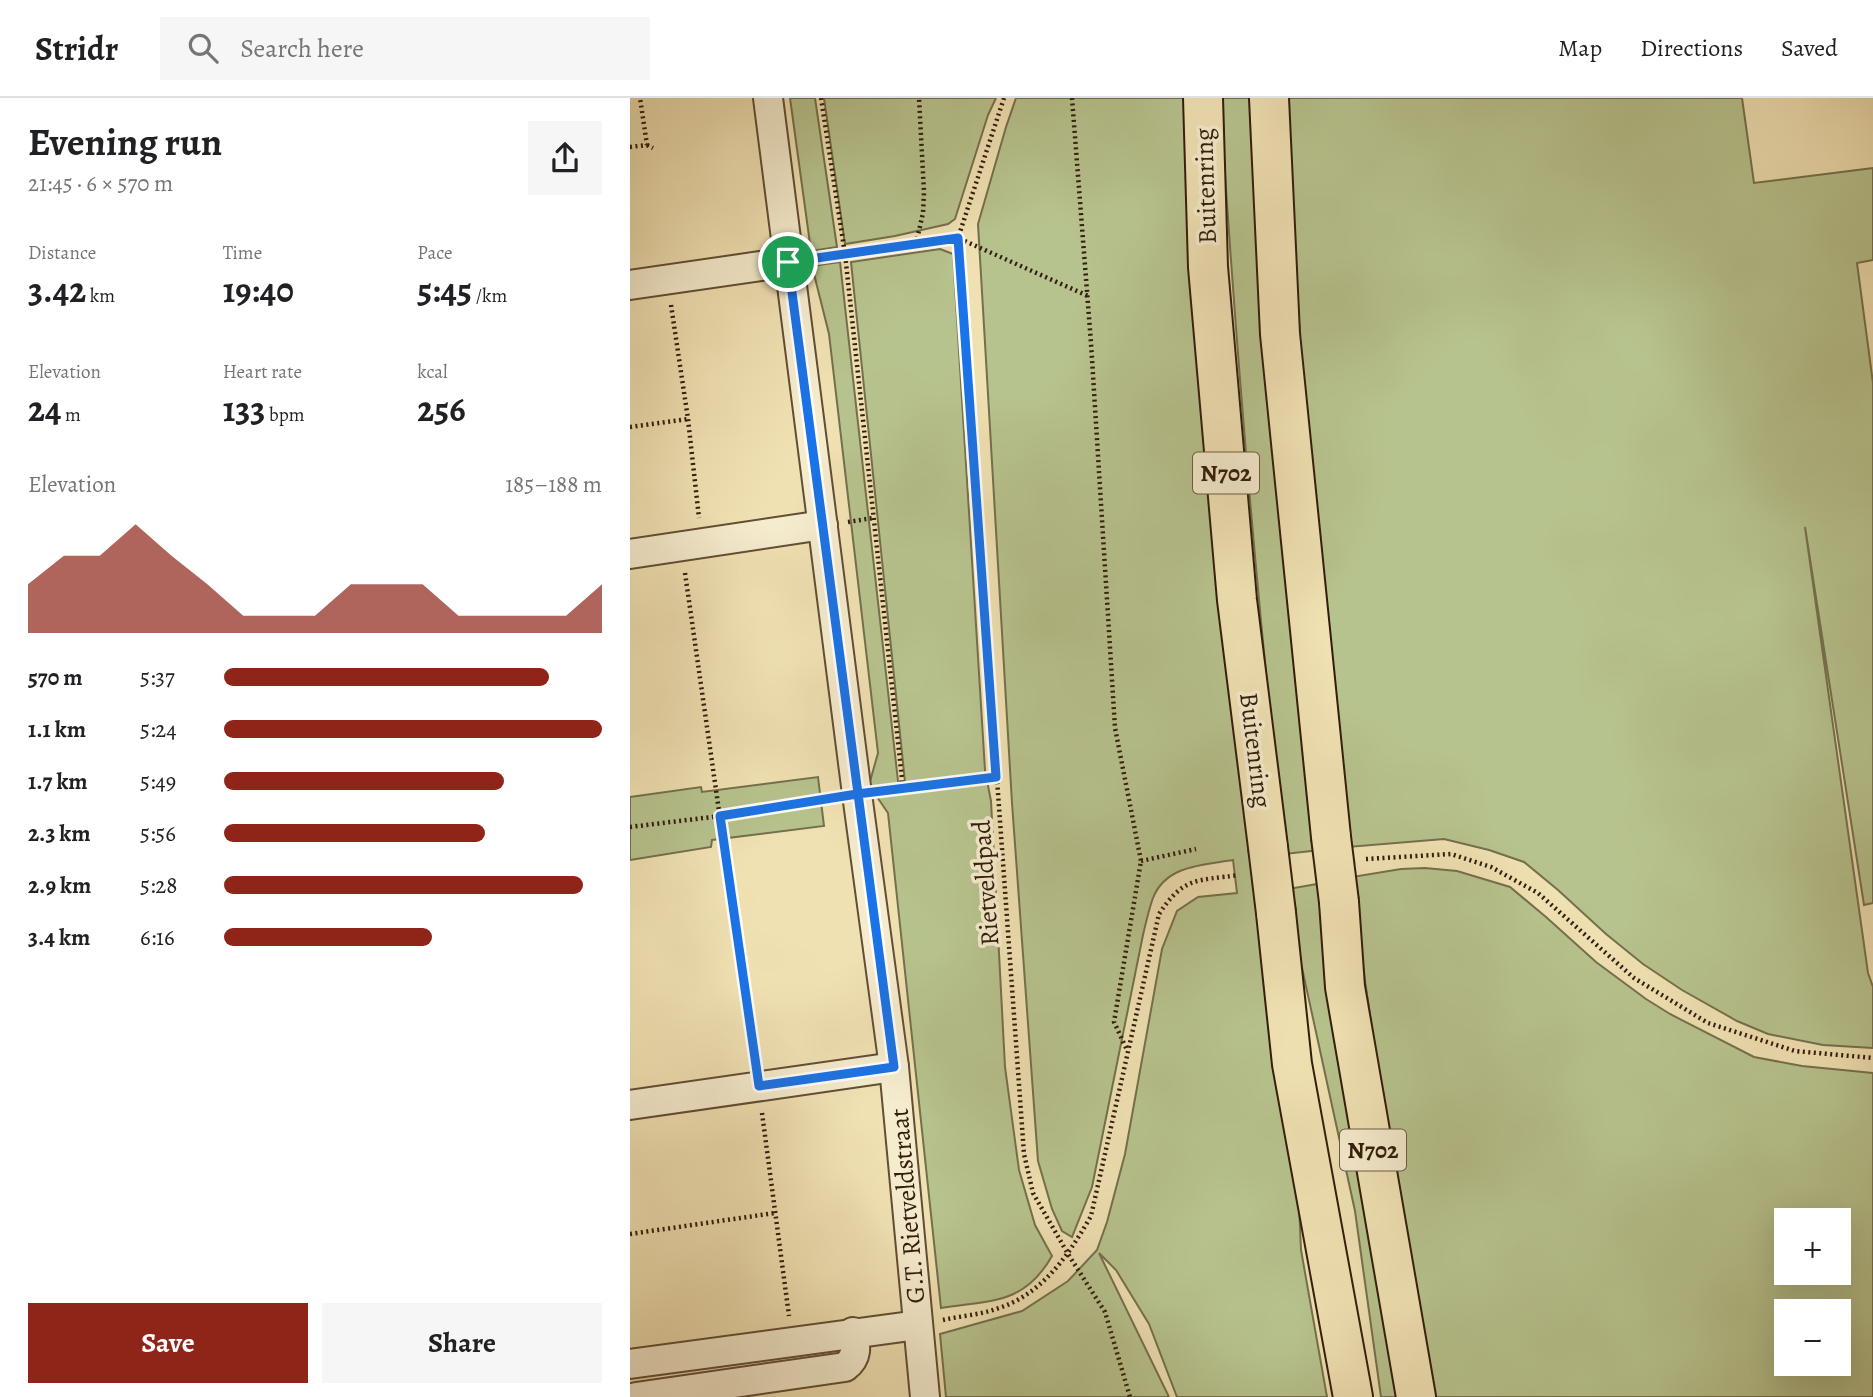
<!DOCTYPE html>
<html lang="en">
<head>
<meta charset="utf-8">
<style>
	body { margin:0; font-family:Alegreya,serif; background:#f6f6f6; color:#202124; height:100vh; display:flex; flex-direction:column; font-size:26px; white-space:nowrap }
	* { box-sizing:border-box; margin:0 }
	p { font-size:23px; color:#757577 }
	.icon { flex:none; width:38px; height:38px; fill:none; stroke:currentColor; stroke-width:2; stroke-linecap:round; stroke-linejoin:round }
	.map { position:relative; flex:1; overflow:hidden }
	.panel { display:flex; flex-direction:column; background:#fff; width:630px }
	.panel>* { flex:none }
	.controls { position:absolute; left:1144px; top:1110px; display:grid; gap:14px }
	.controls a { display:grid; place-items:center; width:77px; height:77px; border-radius:0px; background:#fff; box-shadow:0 7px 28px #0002; font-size:35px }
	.pin { position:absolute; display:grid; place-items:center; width:60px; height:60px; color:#fff; margin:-30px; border:4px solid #fff; border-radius:50%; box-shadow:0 2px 7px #0007 }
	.round { display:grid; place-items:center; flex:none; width:74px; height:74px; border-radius:0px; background:#f6f6f6 }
	.headline { display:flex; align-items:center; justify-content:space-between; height:119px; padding:0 28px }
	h1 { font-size:38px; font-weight:600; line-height:52px }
	.stats { display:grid; grid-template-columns:repeat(3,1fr); gap:10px; height:119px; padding:7px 28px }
	.stats div { display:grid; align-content:center }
	.stats b { font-size:35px; font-weight:600 }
	.stats small { font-size:19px; font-weight:400 }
	.stats p { font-size:19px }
	.chart { height:196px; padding:14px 28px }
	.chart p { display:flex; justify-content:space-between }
	.chart svg { width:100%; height:126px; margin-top:7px; fill:#8f2418; opacity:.7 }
	.cta { display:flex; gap:14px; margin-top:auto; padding:14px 28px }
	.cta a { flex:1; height:80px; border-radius:0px; background:#8f2418; color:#fff; font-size:28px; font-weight:600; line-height:80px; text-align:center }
	.cta a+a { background:#f6f6f6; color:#202124 }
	ul { padding:0 28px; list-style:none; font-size:23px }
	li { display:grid; grid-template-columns:112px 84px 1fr; align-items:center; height:52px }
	li i { height:18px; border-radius:9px; background:#8f2418 }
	header { display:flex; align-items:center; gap:42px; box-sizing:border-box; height:98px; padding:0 35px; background:#fff; border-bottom:2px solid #e0e0e0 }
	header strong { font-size:33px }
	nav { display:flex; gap:38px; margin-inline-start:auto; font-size:24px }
	.search { width:490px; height:63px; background:#f6f6f6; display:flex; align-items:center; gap:18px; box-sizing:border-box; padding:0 24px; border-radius:0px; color:#757577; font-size:26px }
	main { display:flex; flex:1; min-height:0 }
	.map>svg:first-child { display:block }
</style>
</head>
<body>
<header>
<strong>Stridr</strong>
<div class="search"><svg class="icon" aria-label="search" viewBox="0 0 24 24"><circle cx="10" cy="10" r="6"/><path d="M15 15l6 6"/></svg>Search here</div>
<nav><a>Map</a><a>Directions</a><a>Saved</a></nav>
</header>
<main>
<section class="panel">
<div class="headline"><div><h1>Evening run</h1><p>21:45 · 6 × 570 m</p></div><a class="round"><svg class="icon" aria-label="share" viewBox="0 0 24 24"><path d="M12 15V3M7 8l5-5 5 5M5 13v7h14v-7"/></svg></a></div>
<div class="stats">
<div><p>Distance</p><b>3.42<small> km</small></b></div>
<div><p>Time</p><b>19:40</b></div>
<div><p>Pace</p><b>5:45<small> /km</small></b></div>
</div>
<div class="stats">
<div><p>Elevation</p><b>24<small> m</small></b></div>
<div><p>Heart rate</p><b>133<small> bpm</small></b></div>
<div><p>kcal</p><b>256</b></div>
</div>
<div class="chart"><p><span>Elevation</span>185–188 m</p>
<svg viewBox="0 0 160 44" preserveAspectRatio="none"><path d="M0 44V27L10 17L20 17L30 6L40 17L50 27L60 38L70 38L80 38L90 27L100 27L110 27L120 38L130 38L140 38L150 38L160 27V44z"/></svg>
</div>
<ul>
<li><b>570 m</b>5:37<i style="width:86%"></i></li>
<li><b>1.1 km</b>5:24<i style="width:100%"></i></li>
<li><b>1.7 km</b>5:49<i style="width:74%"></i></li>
<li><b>2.3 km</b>5:56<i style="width:69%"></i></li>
<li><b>2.9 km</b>5:28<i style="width:95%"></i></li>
<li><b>3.4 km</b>6:16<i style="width:55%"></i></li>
</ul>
<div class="cta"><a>Save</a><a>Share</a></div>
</section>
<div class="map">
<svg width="1243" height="1299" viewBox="0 0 1243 1299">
	<rect width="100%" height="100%" fill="#f0e1b3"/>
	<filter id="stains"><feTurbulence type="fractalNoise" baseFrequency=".00286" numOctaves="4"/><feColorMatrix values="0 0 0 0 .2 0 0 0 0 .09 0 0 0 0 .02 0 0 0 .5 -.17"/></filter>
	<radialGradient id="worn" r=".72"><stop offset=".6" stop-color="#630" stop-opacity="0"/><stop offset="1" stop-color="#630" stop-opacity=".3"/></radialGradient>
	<g fill="#b7c38e" stroke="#74704c" stroke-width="2" fill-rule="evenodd">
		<polygon points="160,0 185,0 207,149 181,153"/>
		<polygon points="194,0 366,0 358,17 325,121 318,126 265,138 215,146"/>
		<path d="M386,0h178l103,1062 4,90 26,147h-150l-28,-73 -33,-54 -17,-17 70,144h-223l-6,-63 82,-23 46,-30 29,-31 10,-28 18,-68 37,-205 15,-38 21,-14 39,-4 -4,-33c-30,5 -67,5 -80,38 -4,11 -7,24 -10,37l-51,252 -20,50 -10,-6 -10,-22 -14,-48 -26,-358 -34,-579 28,-97z"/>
		<path d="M590,0h35l65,752 -35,4c-28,-251 -49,-503 -65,-756z"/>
		<polygon points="656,0 1112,0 1124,85 1243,70 1243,162 1227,165 1243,285 1243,805 1234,807 1175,429 1238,875 1243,889 1243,950 1193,947 1138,936 1107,923 1052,892 1013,866 976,836 928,792 894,764 859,752 814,741 718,749 671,257"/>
		<path d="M310,151l13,5 32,516 6,31 14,266 14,103 16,55 17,31c-28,49 -61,44 -111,52l-53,-495 -19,-28 9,-32 -49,-419 -17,-68 28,-4 58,519 7,1 -54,-520z"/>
		<polygon points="188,679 194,728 82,742 81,749 0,762 0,699 71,689 72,694"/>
		<path d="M795,770l32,3 53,16 36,30 50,45 50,37 24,15 84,43 48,9 71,7v324h-440l-35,-194 -33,-222 -13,-104 49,-8zM1157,1122h52v52h-52zM1157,1213h52v52h-52z"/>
		<polygon points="693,785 773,1299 751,1299 725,1113 662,824 658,791"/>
	</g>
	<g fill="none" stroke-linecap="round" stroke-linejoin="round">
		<g stroke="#624d35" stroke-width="32">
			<g id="street">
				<polyline points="138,0 227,696 264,969 295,1299"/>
				<polyline points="0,187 158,164"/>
				<polyline points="0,456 193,427"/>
				<polyline points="0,1007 264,969"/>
				<polyline points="0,1266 288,1227"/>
				<path d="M6,1299l209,-30c13,-10 11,-20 8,-35"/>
			</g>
		</g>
		<g stroke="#321c0b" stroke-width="42">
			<g id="highway">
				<polyline points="573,0 578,169 607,502 638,749"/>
				<polyline points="639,0 650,236 701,739"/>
				<polyline points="709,804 715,889 786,1299"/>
				<polyline points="646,815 662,966 723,1299"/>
			</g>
		</g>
		<g stroke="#321c0b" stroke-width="4.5" stroke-dasharray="2 3.5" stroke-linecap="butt">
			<polyline points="191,0 215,156 273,690"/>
			<polyline points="374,0 328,140 394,1056 403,1095 438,1156 475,1214 500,1299"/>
			<polyline points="442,0 461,245 485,630 511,763 484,924 497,952"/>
			<polyline points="17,47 23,50"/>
			<polyline points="0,49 17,47 10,0"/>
			<polyline points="286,146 293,115 294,94 289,0"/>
			<polyline points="183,161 328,140 458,198"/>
			<polyline points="41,207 58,321 69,420"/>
			<polyline points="0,329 58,321"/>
			<polyline points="218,424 243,420"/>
			<polyline points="55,475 125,965"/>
			<polyline points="253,693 366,679"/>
			<polyline points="0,729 90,718 202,700"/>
			<polyline points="736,761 821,756 861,769 908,795 1004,880 1078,925 1165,953 1243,960"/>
			<polyline points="511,763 566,751"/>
			<polyline points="132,1015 159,1218"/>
			<polyline points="0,1136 145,1115"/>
			<path d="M313,1222c17,-4 36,-5 53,-11 46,-14 72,-53 95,-93l68,-302c25,-38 38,-33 80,-39"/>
		</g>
		<use href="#street" stroke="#f5ecce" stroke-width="28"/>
		<use href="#highway" stroke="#f0e1b3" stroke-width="38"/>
		<g stroke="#321c0b" stroke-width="42" stroke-linecap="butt">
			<g id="highway-bridge">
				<polyline points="701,739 709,804"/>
				<polyline points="638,749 646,815"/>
			</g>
		</g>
		<use href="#highway-bridge" stroke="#f0e1b3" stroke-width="38"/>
	</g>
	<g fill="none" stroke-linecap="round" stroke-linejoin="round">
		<g stroke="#fff" stroke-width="14">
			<polyline id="route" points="158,164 264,969 129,988 90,718 227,696 366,679 328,140 158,164"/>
		</g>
		<use href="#route" stroke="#1a73e8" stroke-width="9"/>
	</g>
	<g text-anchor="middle" stroke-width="7" stroke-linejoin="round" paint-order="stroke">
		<g fill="#f5ecce" stroke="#6c5a46" stroke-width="2">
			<rect x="563" y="354.5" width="66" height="41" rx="5"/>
			<rect x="710" y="1031.5" width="66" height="41" rx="5"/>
		</g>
		<g font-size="24" font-weight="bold" fill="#321c0b">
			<text x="596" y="383">N702</text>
			<text x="743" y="1060">N702</text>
		</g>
		<g font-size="26" fill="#321c0b" stroke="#f5ecce">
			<text transform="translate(575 88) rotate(-92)" y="9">Buitenring</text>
			<text transform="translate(626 652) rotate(83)" y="9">Buitenring</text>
			<text transform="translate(355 785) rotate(-94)" y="9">Rietveldpad</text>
			<text transform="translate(277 1108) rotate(-95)" y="9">G.T. Rietveldstraat</text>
		</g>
	</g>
	<rect width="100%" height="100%" filter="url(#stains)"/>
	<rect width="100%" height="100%" fill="url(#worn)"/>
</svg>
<div class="controls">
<a>+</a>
<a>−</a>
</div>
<div class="pin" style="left:158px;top:164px;background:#1e9e55"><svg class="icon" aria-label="arrive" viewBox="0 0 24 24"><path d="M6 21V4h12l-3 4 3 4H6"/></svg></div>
</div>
</main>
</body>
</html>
